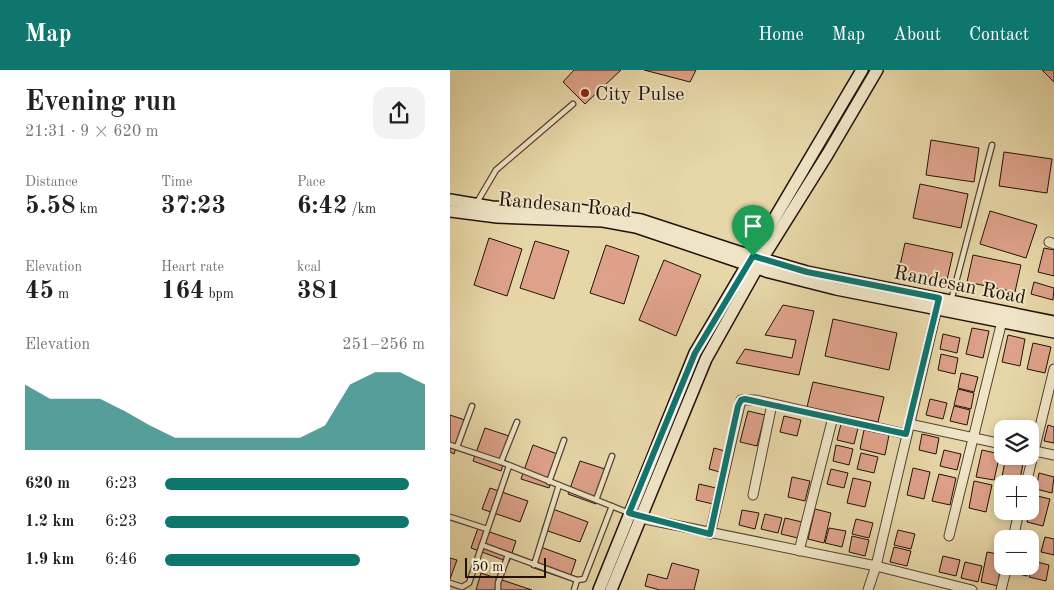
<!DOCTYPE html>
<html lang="en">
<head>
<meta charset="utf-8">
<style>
	body { margin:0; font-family:"Old Standard TT",serif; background:#f2f2f2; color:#202124; height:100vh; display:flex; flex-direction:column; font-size:19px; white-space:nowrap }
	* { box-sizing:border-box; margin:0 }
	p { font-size:16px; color:#757577 }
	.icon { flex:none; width:28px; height:28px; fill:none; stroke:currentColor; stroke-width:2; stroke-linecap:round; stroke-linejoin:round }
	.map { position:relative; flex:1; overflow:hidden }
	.drawer { display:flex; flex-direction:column; background:#fff; width:450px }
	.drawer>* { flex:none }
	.controls { position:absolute; left:544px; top:350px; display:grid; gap:10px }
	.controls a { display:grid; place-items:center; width:45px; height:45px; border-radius:10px; background:#fff; box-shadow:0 2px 8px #0003; font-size:25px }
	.scale { position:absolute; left:15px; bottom:12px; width:81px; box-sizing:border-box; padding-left:5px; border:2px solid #22120a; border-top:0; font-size:14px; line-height:18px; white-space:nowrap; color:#22120a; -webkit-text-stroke:4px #efe5c6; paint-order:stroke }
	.pin { position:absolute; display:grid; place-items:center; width:42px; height:42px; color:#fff; margin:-51px -21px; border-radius:50% 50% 50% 0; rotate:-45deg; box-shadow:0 0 5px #0007 }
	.pin .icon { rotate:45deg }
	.round { display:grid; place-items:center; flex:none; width:52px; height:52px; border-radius:15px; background:#f2f2f2 }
	.summary { display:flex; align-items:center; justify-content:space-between; height:85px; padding:0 25px }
	h1 { font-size:28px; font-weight:700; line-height:38px }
	.figures { display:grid; grid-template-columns:repeat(3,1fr); gap:8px; height:85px; padding:5px 25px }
	.figures div { display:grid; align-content:center }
	.figures b { font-size:25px; font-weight:700 }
	.figures small { font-size:14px; font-weight:400 }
	.figures p { font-size:14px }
	.chart { height:140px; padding:10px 25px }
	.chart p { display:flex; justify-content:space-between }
	.chart svg { width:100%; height:90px; margin-top:5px; fill:#0f766e; opacity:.7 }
	ul { padding:0 25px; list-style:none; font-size:16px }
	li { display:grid; grid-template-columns:80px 60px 1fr; align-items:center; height:38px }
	li i { height:12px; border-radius:6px; background:#0f766e }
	header { display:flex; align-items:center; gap:30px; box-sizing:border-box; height:70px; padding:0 25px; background:#0f766e; color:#fff }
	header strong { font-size:24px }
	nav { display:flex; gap:28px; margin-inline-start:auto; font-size:18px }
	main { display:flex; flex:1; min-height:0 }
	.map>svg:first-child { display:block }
</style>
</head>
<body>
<header>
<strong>Map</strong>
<nav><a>Home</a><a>Map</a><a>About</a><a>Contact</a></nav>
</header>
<main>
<section class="drawer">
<div class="summary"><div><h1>Evening run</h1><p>21:31 · 9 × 620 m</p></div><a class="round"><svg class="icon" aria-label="share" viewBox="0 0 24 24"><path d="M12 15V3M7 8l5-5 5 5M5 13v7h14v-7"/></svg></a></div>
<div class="figures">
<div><p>Distance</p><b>5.58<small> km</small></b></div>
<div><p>Time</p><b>37:23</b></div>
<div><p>Pace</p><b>6:42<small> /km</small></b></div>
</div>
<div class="figures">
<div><p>Elevation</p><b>45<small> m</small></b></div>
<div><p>Heart rate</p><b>164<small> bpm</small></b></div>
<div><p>kcal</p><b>381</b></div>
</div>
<div class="chart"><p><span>Elevation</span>251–256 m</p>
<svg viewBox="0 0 160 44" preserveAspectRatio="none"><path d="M0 44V12L10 19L20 19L30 19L40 25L50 32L60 38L70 38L80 38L90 38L100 38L110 38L120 32L130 12L140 6L150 6L160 12V44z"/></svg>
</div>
<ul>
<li><b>620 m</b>6:23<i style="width:94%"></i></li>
<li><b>1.2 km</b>6:23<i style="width:94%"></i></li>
<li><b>1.9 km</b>6:46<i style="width:75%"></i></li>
</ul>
</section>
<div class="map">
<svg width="604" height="520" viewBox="0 0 604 520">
	<rect width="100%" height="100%" fill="#e7d7a8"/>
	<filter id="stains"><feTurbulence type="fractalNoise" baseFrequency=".004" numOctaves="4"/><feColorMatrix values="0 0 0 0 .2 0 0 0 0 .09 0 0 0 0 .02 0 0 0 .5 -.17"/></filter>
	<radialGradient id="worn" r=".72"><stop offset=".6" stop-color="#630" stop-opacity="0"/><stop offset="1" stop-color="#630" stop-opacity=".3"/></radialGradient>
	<g fill="#dea28a" stroke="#22120a">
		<polygon points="124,0 171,0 135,34 113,12"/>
		<polygon points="194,0 246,0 240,12"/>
		<polygon points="592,0 604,0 604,12"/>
		<polygon points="481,70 529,78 524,112 476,105"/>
		<polygon points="554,82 602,89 597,123 549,116"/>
		<polygon points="470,114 518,124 511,158 463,148"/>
		<polygon points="540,141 587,155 576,188 530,174"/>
		<polygon points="39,168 72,179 57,226 24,215"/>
		<polygon points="85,171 119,181 104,229 70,218"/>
		<polygon points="455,173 503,183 497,210 449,200"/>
		<polygon points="156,175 189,186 174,234 140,223"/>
		<polygon points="594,178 604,180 604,206 588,202"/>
		<polygon points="523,185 571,195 565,222 517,212"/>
		<polygon points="214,190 251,205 226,266 189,250"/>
		<polygon points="584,212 604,218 603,230 581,224"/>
		<polygon points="333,235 364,241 349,305 286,293 295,279 342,288 346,270 315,265"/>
		<polygon points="383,249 447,263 439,300 375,286"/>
		<polygon points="522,258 539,261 533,288 516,284"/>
		<polygon points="493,264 510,268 507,283 490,279"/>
		<polygon points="558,265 575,269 570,296 552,292"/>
		<polygon points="583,273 601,277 595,303 577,299"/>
		<polygon points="491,284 508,288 505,304 488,300"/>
		<polygon points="511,303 528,307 524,322 508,318"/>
		<polygon points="363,312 434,327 428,352 357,337"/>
		<polygon points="508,319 524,323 521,339 504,335"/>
		<polygon points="480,329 497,333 493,349 476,345"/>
		<polygon points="504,336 520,340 517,355 500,351"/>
		<polygon points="298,341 315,345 307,376 290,372"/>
		<polygon points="0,345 15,350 4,384 0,382"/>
		<polygon points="334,346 351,350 347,366 330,362"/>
		<polygon points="391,354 408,358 404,374 387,370"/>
		<polygon points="598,355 604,357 604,373 594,371"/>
		<polygon points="35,358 62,367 51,401 23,391"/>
		<polygon points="414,360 439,365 435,385 410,379"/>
		<polygon points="472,364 489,368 486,384 469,380"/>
		<polygon points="83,375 110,385 99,418 71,409"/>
		<polygon points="386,375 403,379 399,395 383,391"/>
		<polygon points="264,378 275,381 270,402 259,399"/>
		<polygon points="494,380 511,384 507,400 490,396"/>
		<polygon points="532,380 550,384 544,410 526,407"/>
		<polygon points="411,383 428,387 424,403 407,399"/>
		<polygon points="556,386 574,389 569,414 551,412"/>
		<polygon points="130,391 158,400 146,434 118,424"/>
		<polygon points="463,398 480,402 474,429 457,425"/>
		<polygon points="381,399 398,403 394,418 377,414"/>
		<polygon points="589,403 604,407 602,423 586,419"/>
		<polygon points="489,404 506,408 500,435 482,431"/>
		<polygon points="342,407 360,411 355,431 338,427"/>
		<polygon points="403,408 421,412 415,437 397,433"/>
		<polygon points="524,411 542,415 536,442 519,438"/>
		<polygon points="249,414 266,418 263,434 246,430"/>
		<polygon points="40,418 78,431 70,452 32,439"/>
		<polygon points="583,425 600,429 593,456 577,452"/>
		<polygon points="100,438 138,452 130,472 92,459"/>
		<polygon points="365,439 381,443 374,473 358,469"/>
		<polygon points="292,440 309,443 305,459 289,455"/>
		<polygon points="315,444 332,448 328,463 311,459"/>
		<polygon points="335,448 352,452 348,468 331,464"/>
		<polygon points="406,449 423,453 419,468 402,464"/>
		<polygon points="28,458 66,471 59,492 21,478"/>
		<polygon points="379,458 396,461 392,477 375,473"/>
		<polygon points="448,460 465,464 461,479 444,475"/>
		<polygon points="402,466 419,470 415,486 399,482"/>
		<polygon points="595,467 604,469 604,485 591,482"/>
		<polygon points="88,476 126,490 119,510 81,497"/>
		<polygon points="444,477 461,481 457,496 440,492"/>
		<polygon points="537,482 552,485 548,516 531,512"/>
		<polygon points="493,486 510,490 506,506 489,502"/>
		<polygon points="0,488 7,490 0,509"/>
		<polygon points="583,491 599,495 596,511 579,507"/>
		<polygon points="515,492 532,496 528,512 511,508"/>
		<polygon points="222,493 249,500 244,520 210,520 195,516 198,504 217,509"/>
		<polygon points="561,496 579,496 577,506 560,502"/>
		<polygon points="31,503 82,520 26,520"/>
	</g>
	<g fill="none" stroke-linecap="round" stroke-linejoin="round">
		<g stroke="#534332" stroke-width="7">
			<g id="lane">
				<polyline points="26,134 46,100 123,34"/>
				<polyline points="501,231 542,75"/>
				<polyline points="0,375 51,392 179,443"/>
				<polyline points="7,377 22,336"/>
				<polyline points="51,392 67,352"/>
				<polyline points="99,412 114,370"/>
				<polyline points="146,430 162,386"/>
				<polyline points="0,447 37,459"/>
				<polyline points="32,475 127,510 134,509 162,436"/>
				<polyline points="84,495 109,415"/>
				<polyline points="0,513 12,517 19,513 59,396"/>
				<polyline points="48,520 48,513 58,485"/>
				<polyline points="124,520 127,510"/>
			</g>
		</g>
		<g stroke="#534332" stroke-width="11">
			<g id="street">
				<polyline points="599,172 604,174"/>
				<polyline points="459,354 552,374"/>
				<polyline points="580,380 604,385"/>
				<polyline points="576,414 604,299"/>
				<polyline points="303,425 322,334"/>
				<polyline points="190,448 426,496 488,234"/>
				<polyline points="260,464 291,330 306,330 456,364"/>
				<polyline points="499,466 552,251"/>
				<polyline points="563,469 569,441"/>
				<polyline points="349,481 383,347"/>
				<polyline points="418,520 426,496 522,520"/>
				<polyline points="551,520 557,496"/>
			</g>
		</g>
		<g stroke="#22120a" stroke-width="14">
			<g id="secondary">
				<polyline points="0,130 42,137 128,140 191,150 295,184 357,202 604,252"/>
				<polyline points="0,141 47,147 153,151 186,157 319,202 386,219 604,262"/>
				<polyline points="149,520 245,283 412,0"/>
				<polyline points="161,520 256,289 312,189 377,85 427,0"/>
			</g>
		</g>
		<use href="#lane" stroke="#efe5c6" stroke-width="4.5"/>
		<use href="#street" stroke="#efe5c6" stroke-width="9"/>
		<use href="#secondary" stroke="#efe5c6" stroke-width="11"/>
	</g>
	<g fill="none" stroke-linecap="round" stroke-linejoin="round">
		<g stroke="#fff" stroke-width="10">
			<polygon id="route" points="303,186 357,202 489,228 456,364 295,329 291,330 288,336 260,464 179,443 245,283"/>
		</g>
		<use href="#route" stroke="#0f766e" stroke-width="6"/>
	</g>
	<circle fill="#8f2418" stroke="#efe5c6" stroke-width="2" cx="135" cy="23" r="5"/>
	<g text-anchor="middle" stroke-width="4" stroke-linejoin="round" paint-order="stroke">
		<g font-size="20" fill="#22120a" stroke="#efe5c6" text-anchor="start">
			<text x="145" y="30">City Pulse</text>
		</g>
		<g font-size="20" fill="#22120a" stroke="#efe5c6">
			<text transform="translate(115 134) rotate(5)" y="7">Randesan Road</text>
			<text transform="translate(510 214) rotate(11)" y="7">Randesan Road</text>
		</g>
	</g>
	<rect width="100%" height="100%" filter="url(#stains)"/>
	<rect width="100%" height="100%" fill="url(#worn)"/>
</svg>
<div class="controls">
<a><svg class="icon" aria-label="layers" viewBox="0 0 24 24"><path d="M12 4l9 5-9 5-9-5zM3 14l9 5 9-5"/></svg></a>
<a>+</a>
<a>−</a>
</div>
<div class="scale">50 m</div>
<div class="pin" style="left:303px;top:186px;background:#1e9e55"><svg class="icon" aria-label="arrive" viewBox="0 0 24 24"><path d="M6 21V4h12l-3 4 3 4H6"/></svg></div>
</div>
</main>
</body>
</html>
